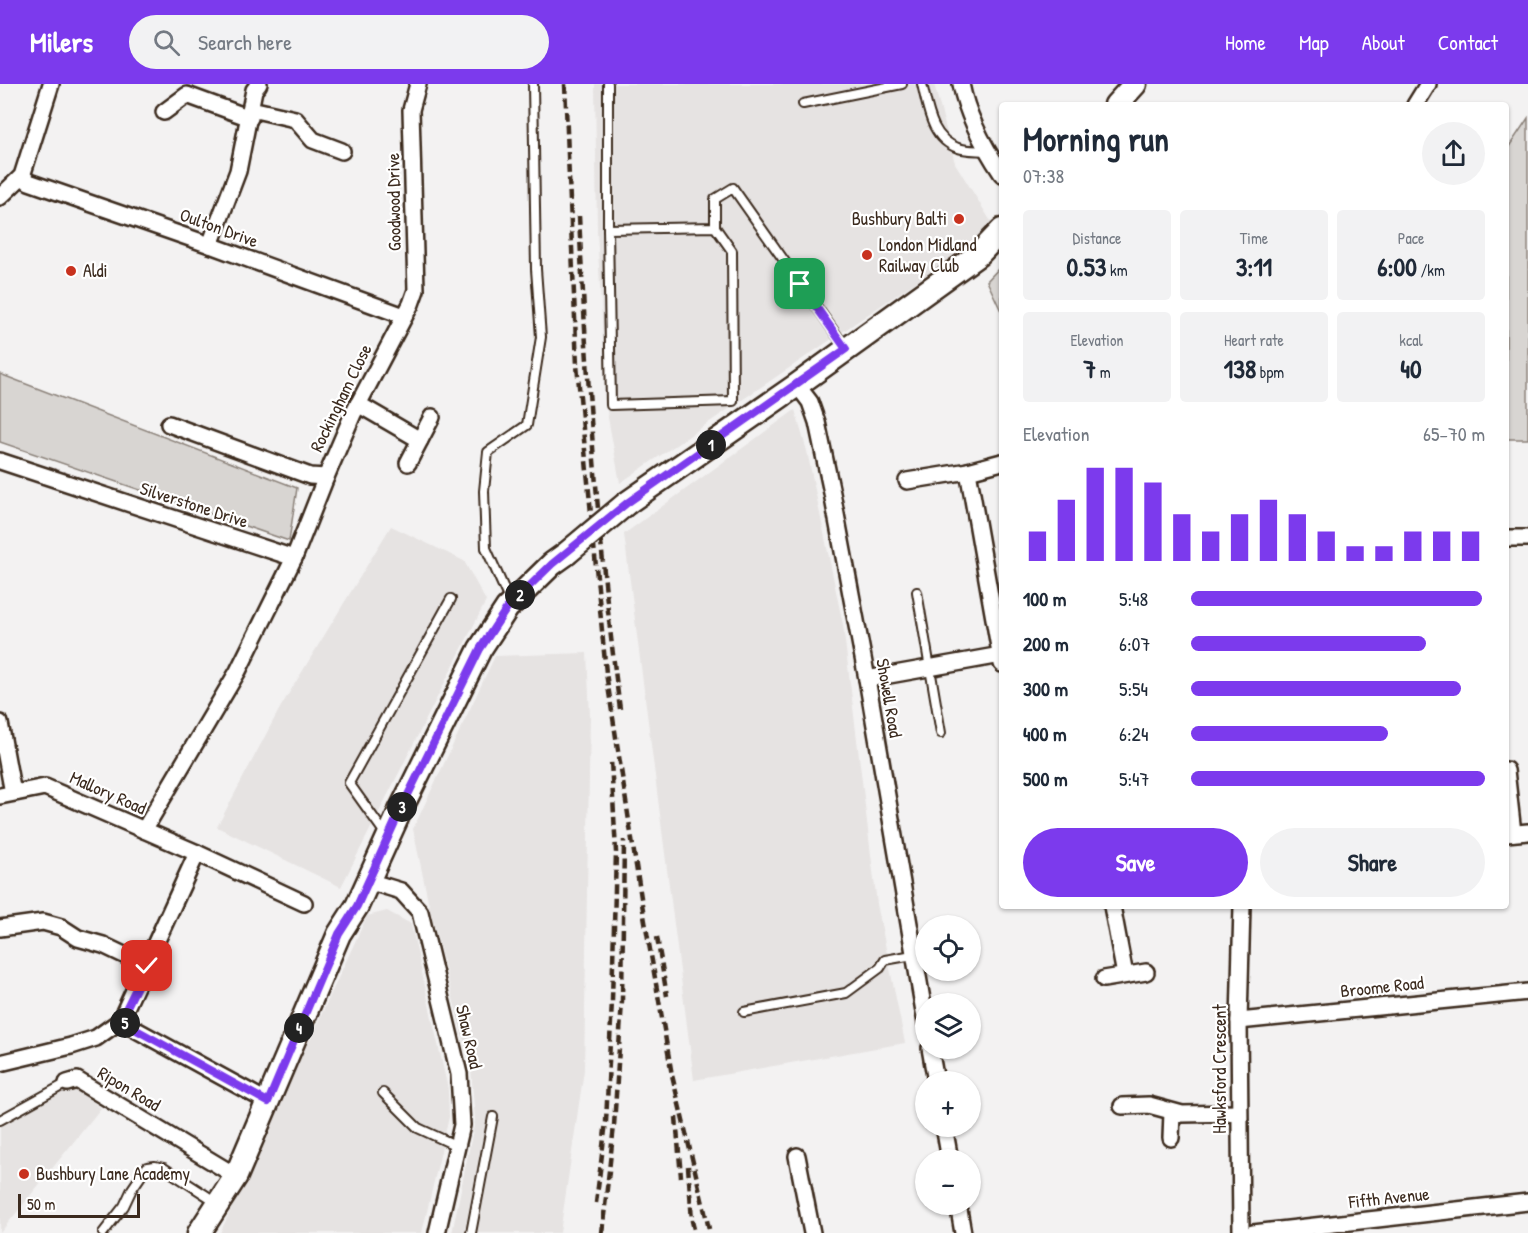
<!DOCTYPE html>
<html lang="en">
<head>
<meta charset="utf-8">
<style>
	body { margin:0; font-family:"Patrick Hand",sans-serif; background:#f2f2f3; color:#1f2937; height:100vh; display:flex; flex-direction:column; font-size:22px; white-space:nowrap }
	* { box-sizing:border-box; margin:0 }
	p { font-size:20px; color:#747a83 }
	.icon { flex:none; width:33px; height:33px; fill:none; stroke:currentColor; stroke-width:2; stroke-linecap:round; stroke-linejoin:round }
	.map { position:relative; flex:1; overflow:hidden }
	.details { position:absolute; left:999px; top:18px; width:510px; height:807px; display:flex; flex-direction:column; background:#fff; border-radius:6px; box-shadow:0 2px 4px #0004 }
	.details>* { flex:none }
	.fabs { position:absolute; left:915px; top:831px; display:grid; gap:12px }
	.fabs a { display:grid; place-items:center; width:66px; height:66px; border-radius:50%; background:#fff; box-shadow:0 2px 4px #0004; font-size:30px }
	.scale { position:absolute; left:18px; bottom:15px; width:122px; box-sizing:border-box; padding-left:6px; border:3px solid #3b2a1e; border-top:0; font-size:16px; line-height:21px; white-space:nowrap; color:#3b2a1e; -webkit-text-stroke:4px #fff; paint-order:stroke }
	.pin { position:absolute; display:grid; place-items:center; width:51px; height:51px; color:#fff; margin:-26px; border-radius:12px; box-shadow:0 3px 9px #0006 }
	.km { position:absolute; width:30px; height:30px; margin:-15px; border-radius:50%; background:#222; color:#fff; font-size:16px; line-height:30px; text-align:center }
	.round { display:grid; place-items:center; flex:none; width:63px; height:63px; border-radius:32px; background:#f2f2f3 }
	.summary { display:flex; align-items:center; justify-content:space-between; height:102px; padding:0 24px }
	h1 { font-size:33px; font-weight:700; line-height:45px }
	.figures { display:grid; grid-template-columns:repeat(3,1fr); gap:9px; height:102px; padding:6px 24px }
	.figures div { display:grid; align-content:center; border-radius:6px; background:#f2f2f3; text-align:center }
	.figures b { font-size:26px; font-weight:700 }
	.figures small { font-size:16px; font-weight:400 }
	.figures p { font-size:16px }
	.chart { height:168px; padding:12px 24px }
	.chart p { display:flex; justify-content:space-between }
	.chart svg { width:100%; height:108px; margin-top:6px; stroke:#7c3aed; stroke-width:6 }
	.primary-button { display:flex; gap:12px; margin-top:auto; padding:12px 24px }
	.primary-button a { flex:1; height:69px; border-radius:36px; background:#7c3aed; color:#fff; font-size:24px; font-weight:700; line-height:69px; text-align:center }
	.primary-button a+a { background:#f2f2f3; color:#1f2937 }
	ul { padding:0 24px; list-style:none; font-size:20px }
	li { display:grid; grid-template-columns:96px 72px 1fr; align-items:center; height:45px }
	li i { height:15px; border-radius:8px; background:#7c3aed }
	header { display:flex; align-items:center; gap:36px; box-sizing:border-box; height:84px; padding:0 30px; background:#7c3aed; color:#fff }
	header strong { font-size:28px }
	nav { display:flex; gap:33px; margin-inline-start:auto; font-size:21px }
	.search { width:420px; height:54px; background:#f2f2f3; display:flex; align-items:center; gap:15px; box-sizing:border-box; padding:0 21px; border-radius:33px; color:#747a83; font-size:22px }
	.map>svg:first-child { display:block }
</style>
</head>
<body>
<header>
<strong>Milers</strong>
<div class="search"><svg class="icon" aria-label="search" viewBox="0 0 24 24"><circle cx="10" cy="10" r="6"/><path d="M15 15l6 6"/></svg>Search here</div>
<nav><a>Home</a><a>Map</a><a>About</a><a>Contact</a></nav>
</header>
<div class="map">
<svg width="1528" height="1149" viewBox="0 0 1528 1149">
	<rect width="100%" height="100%" fill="#f3f2f2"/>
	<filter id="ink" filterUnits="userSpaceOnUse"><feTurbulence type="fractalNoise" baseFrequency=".0167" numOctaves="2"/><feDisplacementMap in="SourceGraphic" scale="12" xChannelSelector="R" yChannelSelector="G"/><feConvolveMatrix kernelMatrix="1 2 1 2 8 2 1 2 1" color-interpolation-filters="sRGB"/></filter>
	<g filter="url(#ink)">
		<g fill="#e6e3e2">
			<polygon points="595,0 934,0 955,79 995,144 620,399 607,328 597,147"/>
			<polygon points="795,326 807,367 843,541 877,820 905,959 694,996 624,450"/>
			<polygon points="391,442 464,477 486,517 341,803 217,743 280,624"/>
			<polygon points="587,569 590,632 584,986 560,1149 452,1149 475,1036 471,984 430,826 413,745 495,572"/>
			<polygon points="387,827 411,840 448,1005 449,1033 422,1149 220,1149 367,832"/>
			<polygon points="62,995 101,1024 0,1149 0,1031"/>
		</g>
		<g fill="#d8d5d2" stroke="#8a8078" stroke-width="1.5">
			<polygon points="1528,34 1528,355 1506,355 1506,67"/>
			<polygon points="1002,181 1002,229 987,197"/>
			<polygon points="0,290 297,404 289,457 0,358"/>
		</g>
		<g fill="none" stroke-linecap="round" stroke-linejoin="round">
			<g stroke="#3b2a1e" stroke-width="12">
				<g id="lane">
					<path d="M922,0c6,24 9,55 36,64 9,3 20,2 29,3"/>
					<polyline points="803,20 902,0"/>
					<polyline points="715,143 732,167 733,317 611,321 608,145 715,143 715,115 733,104 845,263"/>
					<polyline points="608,145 608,0"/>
					<polyline points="917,508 941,649"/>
					<polyline points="510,518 486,464 484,407 488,368 527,341 541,253 536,185 533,0"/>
					<polyline points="386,751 349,699 451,515"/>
					<polyline points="744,928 846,909 880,884 885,876 913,871"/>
					<polyline points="383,1009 418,1044 457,1062"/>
					<polyline points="0,1036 67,999"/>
					<polyline points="103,1149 124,1122 132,1105 147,1083 155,1082 164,1084 218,1119"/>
					<polyline points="471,1149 493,1033"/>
				</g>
			</g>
			<g stroke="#3b2a1e" stroke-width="20">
				<g id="street">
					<path d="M961,0c6,32 23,63 41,90"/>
					<polyline points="1415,21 1428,0"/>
					<polyline points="251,25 295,35 313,56 342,67"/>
					<polyline points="164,28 187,11 250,34"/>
					<polyline points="22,92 29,98 210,161 404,232"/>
					<polyline points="0,113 22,92 51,0"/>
					<polyline points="210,161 238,87 254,6 259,0"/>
					<polyline points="797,301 810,318 817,338 832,409 867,595 926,939"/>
					<polyline points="358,320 420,356"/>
					<polyline points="169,340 310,392 326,393 353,330 411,220 416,206 411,26 418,0"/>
					<polyline points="0,377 294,474 326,393"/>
					<polyline points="408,379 432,333"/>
					<polyline points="968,387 1002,378"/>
					<polyline points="907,397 968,387 1002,580"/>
					<polyline points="1506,454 1528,454"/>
					<polyline points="867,595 1001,571"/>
					<polyline points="0,639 12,704 18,708"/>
					<polyline points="1506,686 1513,749"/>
					<polyline points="0,712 45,703 197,769 120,937 96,954 71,962 0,979"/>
					<polyline points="144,746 238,587 294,474"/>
					<polyline points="1506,750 1528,748"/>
					<polyline points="197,769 304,819"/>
					<polyline points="368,797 401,807 420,828 459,990 462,1041 437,1149"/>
					<polyline points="1112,822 1125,891"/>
					<polyline points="0,844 43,838 61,843 78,854 103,861 147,882"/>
					<polyline points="1104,895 1146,888"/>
					<polyline points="120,937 268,1018"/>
					<polyline points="1239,937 1528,908"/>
					<polyline points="930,964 936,998"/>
					<polyline points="67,999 77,996 236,1092"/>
					<polyline points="1122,1022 1149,1021 1182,1030 1239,1029"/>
					<polyline points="944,1042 950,1076"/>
					<polyline points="1171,1054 1172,1028"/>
					<polyline points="797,1072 812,1149"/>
					<polyline points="958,1120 963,1149"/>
					<polyline points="1241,1149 1239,937 1242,822"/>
					<polyline points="1253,1149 1528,1118"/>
				</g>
			</g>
			<g stroke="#3b2a1e" stroke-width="27">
				<g id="secondary">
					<polyline points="1116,21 1135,0"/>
					<polyline points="627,419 797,301 979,170 1002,146"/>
					<polyline points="199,1149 236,1092 339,850 357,822 400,727 480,565 507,524 552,480 566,470"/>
				</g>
			</g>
			<use href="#lane" stroke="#fff" stroke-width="8"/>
			<use href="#street" stroke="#fff" stroke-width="15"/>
			<use href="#secondary" stroke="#fff" stroke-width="22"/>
			<g stroke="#3b2a1e" stroke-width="4.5" stroke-dasharray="9 4.5" stroke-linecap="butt">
				<polyline points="565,0 577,281 606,589 642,820 672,991 710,1149"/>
				<path d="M579,132c8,164 19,331 41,493"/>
				<polyline points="657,853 667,912"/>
				<polyline points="676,1033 681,1093"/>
				<polyline points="688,1082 692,1137 695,1149"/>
				<polyline points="596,1119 606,1038 612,917 616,768 611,676"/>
				<polyline points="602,1149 614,1042 622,917 624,756"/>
			</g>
			<g stroke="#3b2a1e" stroke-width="27" stroke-linecap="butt">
				<polyline id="secondary-bridge" points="566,470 627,419"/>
			</g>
			<use href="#secondary-bridge" stroke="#fff" stroke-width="22"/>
		</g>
	</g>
	<g fill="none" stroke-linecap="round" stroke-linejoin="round" filter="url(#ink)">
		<g stroke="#fff" stroke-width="12">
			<polyline id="route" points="147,882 120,937 268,1018 339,850 357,822 400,727 480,565 507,524 552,480 627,419 846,265 800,200"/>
		</g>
		<use href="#route" stroke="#7c3aed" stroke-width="8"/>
	</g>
	<g fill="#c8321e" stroke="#fff" stroke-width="2">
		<circle cx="959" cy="135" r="6"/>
		<circle cx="867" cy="171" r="6"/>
		<circle cx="71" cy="187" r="6"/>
		<circle cx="24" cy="1090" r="6"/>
	</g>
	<g text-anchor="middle" stroke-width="4.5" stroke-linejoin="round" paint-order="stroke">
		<g font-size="18" fill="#3b2a1e" stroke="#fff">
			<text transform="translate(394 118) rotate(-91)" y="6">Goodwood Drive</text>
			<text transform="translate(219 144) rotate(20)" y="6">Oulton Drive</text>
			<text transform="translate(341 314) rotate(-64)" y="6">Rockingham Close</text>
			<text transform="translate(194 421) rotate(18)" y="6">Silverstone Drive</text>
			<text transform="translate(889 614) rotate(80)" y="6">Showell Road</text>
			<text transform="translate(108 709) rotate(24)" y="6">Mallory Road</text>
			<text transform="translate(1382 903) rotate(-6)" y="6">Broome Road</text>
			<text transform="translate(469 953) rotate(77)" y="6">Shaw Road</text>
			<text transform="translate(1220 985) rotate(-90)" y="6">Hawksford Crescent</text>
			<text transform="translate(129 1005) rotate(31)" y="6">Ripon Road</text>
			<text transform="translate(1389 1114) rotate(-6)" y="6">Fifth Avenue</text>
		</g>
		<g font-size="18" fill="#3b2a1e" stroke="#fff" text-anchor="start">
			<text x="947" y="141" text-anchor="end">Bushbury Balti</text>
			<text x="879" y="167">London Midland<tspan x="879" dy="21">Railway Club</tspan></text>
			<text x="83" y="193">Aldi</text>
			<text x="36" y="1096">Bushbury Lane Academy</text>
		</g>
	</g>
</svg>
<div class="fabs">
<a><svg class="icon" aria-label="locate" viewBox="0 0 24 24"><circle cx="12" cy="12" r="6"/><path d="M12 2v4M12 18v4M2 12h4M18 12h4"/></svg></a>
<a><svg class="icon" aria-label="layers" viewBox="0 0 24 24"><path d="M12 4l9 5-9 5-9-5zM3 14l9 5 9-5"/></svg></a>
<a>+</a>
<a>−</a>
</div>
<div class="scale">50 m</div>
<div class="pin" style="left:800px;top:200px;background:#1e9e55"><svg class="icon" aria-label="arrive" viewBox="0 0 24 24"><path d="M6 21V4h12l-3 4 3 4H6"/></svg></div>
<div class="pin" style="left:147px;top:882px;background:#d93025"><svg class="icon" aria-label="check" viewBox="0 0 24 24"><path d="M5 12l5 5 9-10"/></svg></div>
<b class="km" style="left:711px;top:361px">1</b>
<b class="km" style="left:520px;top:511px">2</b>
<b class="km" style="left:402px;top:723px">3</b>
<b class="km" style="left:299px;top:944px">4</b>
<b class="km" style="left:125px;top:939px">5</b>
<section class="details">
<div class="summary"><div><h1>Morning run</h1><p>07:38</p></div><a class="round"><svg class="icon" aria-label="share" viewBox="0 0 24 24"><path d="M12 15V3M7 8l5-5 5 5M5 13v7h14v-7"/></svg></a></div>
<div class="figures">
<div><p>Distance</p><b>0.53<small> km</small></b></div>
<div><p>Time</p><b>3:11</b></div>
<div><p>Pace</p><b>6:00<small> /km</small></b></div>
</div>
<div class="figures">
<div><p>Elevation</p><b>7<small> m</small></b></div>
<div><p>Heart rate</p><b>138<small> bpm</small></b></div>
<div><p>kcal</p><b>40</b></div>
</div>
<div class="chart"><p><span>Elevation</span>65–70 m</p>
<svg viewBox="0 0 160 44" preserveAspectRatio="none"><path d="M5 44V32M15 44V19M25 44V6M35 44V6M45 44V12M55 44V25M65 44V32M75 44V25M85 44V19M95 44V25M105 44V32M115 44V38M125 44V38M135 44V32M145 44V32M155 44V32"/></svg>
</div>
<ul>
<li><b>100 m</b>5:48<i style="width:99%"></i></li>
<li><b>200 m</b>6:07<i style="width:80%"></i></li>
<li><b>300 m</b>5:54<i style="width:92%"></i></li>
<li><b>400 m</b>6:24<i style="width:67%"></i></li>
<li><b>500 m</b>5:47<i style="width:100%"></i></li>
</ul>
<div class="primary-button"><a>Save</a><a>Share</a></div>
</section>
</div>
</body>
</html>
